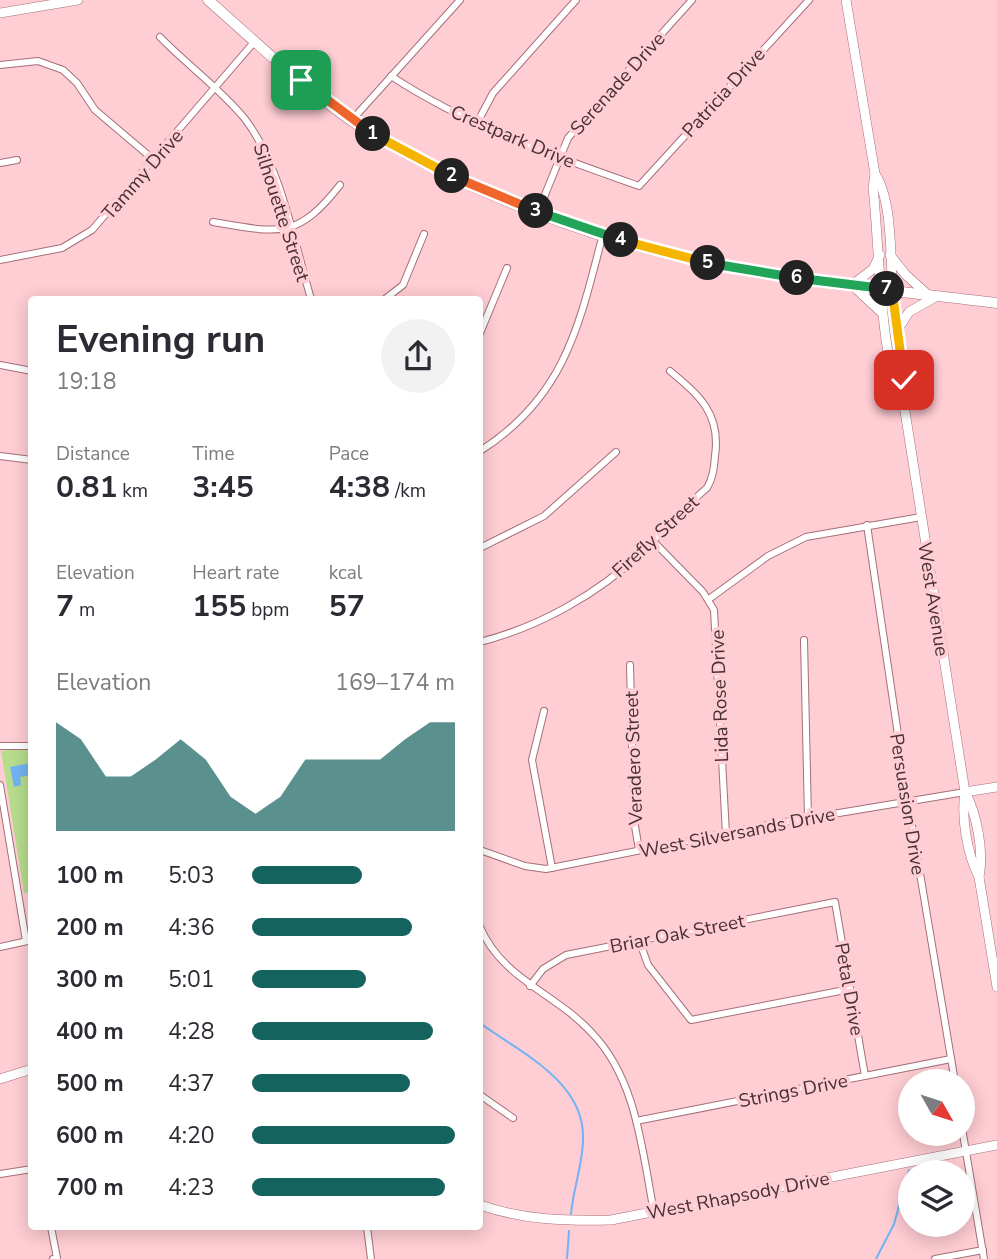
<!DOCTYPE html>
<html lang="en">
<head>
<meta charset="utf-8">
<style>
	body { margin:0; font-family:"Nunito Sans",sans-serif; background:#f2f2f3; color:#2b2b33; height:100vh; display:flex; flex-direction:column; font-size:26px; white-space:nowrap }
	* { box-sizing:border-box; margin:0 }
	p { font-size:23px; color:#7c7c81 }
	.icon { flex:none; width:38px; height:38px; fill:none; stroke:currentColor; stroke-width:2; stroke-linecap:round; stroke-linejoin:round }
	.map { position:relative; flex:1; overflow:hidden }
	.side { position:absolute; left:28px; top:296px; width:455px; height:934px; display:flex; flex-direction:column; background:#fff; border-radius:7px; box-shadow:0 4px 18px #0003 }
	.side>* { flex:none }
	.needle { width:46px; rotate:129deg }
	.buttons { position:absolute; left:898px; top:1069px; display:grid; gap:14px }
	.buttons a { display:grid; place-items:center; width:77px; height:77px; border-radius:50%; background:#fff; box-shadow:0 4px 18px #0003; font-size:35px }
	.pin { position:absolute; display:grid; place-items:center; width:60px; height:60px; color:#fff; margin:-30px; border-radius:14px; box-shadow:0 4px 10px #0006 }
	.km { position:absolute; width:35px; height:35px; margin:-18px; border-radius:50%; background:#222; color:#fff; font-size:19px; line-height:35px; text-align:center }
	.round { display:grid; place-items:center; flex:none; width:74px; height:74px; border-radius:37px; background:#f2f2f3 }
	.overview { display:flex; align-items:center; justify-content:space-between; height:119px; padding:0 28px }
	h1 { font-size:38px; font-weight:700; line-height:52px }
	.metrics { display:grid; grid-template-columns:repeat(3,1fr); gap:10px; height:119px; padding:7px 28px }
	.metrics div { display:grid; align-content:center }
	.metrics b { font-size:30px; font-weight:700 }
	.metrics small { font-size:19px; font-weight:400 }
	.metrics p { font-size:19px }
	.chart { height:196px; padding:14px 28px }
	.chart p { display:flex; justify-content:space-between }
	.chart svg { width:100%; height:126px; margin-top:7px; fill:#15635f; opacity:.7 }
	ul { padding:0 28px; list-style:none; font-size:23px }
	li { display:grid; grid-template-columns:112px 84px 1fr; align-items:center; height:52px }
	li i { height:18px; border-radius:9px; background:#15635f }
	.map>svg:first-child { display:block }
</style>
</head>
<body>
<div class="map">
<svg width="997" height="1259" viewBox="0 0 997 1259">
	<rect width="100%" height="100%" fill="#ffcdd4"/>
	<polygon fill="#b6dc8c" points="20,748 31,750 31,892 24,893 1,751"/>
	<polygon fill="#72b3f3" points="30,763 31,775 20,777 21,785 14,787 10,767"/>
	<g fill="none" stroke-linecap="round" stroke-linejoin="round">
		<g stroke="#72b3f3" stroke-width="2">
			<path d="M480,1023c39,29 105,58 103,116 0,25 -10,50 -12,75"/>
			<polyline points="567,1259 569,1231"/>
			<polyline points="876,1259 894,1224 909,1170"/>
		</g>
		<g stroke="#a66f78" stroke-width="8">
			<g id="street">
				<path d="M160,37c27,28 61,52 85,82 36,47 49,123 66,180"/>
				<polyline points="0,65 38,61 63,70 77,83 95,110 154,160"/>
				<path d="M391,76c76,50 163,80 248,110l170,-186"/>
				<polyline points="352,120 460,0"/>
				<polyline points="477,123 493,93 576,0"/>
				<polyline points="0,163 17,160"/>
				<polyline points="538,212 568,138 692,0"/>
				<path d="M213,222c65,11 84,18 127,-37"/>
				<polyline points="0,260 62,248 92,230 255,41"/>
				<polyline points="385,299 403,285 424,234"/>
				<polyline points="480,333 507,268"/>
				<polyline points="0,365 32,371"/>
				<path d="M480,451c85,-54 99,-125 123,-217"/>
				<polyline points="0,456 32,460"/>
				<polyline points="867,525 908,802 955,1082"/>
				<polyline points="653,541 703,592 714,610 726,834"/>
				<polyline points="480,548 544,516 616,452"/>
				<polyline points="709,599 768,556 806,537 921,517"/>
				<polyline points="804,640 808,818"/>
				<path d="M480,642c59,-15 118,-48 162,-90 22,-21 42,-45 65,-64 6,-10 7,-20 8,-32 6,-42 -15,-60 -45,-85"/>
				<polyline points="630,665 634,820 639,850"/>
				<polyline points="544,711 532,760 552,868"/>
				<polyline points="0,746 32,746"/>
				<polyline points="0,785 26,941"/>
				<polyline points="480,850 525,866 546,869 773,824 965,792"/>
				<path d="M480,927c22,52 75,66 111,105 46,47 51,119 63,180"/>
				<polyline points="639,940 648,965 691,1020 850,989"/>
				<polyline points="0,947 32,940"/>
				<polyline points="530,986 543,969 566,955 835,902 865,1076"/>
				<polyline points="480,1095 513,1118"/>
				<polyline points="636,1121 951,1059"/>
				<polyline points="962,1128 984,1259"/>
				<polyline points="0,1174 32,1169"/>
				<polyline points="51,1227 57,1258 53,1259"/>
				<polyline points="367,1227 371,1259"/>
				<polyline points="935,1259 983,1250"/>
			</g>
		</g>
		<g stroke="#a66f78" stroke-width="10">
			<g id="secondary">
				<path d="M846,0l29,174 -2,14c6,48 7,182 31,217"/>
				<polyline points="0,13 78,0"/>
				<path d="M875,174c18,26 15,86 18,118 3,35 8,69 13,103l-2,10 61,387c-4,25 2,62 14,85l18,110"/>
				<polyline points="880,255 873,269 852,285 882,313"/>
				<polyline points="890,255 906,275 927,294"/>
				<polyline points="898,329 909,312 937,296"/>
				<path d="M965,792c12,22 19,60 14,85"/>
				<polyline points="965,792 997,787"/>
				<polyline points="0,1079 32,1069"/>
				<path d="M480,1205c44,15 84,16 131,15l386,-75"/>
			</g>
		</g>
		<g stroke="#a66f78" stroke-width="11">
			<path id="primary" d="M208,0c54,47 107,100 169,137 99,58 214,101 326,125 96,21 196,29 294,41"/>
		</g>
		<use href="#street" stroke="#fff" stroke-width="6"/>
		<use href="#secondary" stroke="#fff" stroke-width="9"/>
		<use href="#primary" stroke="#fff" stroke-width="10"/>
	</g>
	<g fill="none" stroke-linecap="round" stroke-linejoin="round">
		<g stroke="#fff" stroke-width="14">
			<polyline id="split-1" points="301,80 373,134"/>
		</g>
		<g stroke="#fff" stroke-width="14">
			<polyline id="split-2" points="373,134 452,176"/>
		</g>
		<g stroke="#fff" stroke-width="14">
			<polyline id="split-3" points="452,176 536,211"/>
		</g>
		<g stroke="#fff" stroke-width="14">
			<polyline id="split-4" points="536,211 621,240"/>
		</g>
		<g stroke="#fff" stroke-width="14">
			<polyline id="split-5" points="621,240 708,263"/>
		</g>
		<g stroke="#fff" stroke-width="14">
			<polyline id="split-6" points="708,263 797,278"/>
		</g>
		<g stroke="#fff" stroke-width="14">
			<polyline id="split-7" points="797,278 887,289"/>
		</g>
		<g stroke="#fff" stroke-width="14">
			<polyline id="split-8" points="887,289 892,290 904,380"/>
		</g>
		<use href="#split-1" stroke="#f0652b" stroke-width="9"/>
		<use href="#split-2" stroke="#f5b400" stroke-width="9"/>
		<use href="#split-3" stroke="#f0652b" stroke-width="9"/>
		<use href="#split-4" stroke="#22a559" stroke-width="9"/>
		<use href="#split-5" stroke="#f5b400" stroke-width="9"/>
		<use href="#split-6" stroke="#22a559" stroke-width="9"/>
		<use href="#split-7" stroke="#22a559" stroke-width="9"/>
		<use href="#split-8" stroke="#f5b400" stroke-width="9"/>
	</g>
	<g text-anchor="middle" stroke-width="7" stroke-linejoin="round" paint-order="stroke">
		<g font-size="19" fill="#483034" stroke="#ffcdd4">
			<text transform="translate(617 83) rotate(-48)" y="7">Serenade Drive</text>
			<text transform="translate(723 92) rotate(-48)" y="7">Patricia Drive</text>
			<text transform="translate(513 136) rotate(23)" y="7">Crestpark Drive</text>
			<text transform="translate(142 174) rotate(-49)" y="7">Tammy Drive</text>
			<text transform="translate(282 212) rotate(72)" y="7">Silhouette Street</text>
			<text transform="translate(655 536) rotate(-43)" y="7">Firefly Street</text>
			<text transform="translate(934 599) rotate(81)" y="7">West Avenue</text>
			<text transform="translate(719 696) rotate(-92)" y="7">Lida Rose Drive</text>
			<text transform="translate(633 758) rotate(-92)" y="7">Veradero Street</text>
			<text transform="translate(908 804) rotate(81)" y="7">Persuasion Drive</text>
			<text transform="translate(737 832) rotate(-11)" y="7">West Silversands Drive</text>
			<text transform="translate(677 933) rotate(-11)" y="7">Briar Oak Street</text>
			<text transform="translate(850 989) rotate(80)" y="7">Petal Drive</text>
			<text transform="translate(793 1090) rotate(-11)" y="7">Strings Drive</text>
			<text transform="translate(738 1195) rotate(-11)" y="7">West Rhapsody Drive</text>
		</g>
	</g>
</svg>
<div class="buttons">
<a><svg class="needle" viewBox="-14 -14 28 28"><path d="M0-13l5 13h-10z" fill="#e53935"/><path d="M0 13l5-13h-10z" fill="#7c7c81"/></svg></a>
<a><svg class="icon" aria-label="layers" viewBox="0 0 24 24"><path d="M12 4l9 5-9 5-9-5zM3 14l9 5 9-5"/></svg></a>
</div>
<div class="pin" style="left:301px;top:80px;background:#1e9e55"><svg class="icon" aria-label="arrive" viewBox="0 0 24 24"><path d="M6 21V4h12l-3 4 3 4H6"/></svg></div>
<div class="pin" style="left:904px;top:380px;background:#d93025"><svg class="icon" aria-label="check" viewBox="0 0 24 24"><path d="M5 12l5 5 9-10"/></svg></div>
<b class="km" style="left:373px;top:134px">1</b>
<b class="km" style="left:452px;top:176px">2</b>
<b class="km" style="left:536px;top:211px">3</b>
<b class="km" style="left:621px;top:240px">4</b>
<b class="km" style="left:708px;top:263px">5</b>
<b class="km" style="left:797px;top:278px">6</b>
<b class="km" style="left:887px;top:289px">7</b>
<section class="side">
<div class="overview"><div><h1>Evening run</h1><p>19:18</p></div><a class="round"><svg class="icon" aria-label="share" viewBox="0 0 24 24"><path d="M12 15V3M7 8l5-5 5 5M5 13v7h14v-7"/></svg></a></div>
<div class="metrics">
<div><p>Distance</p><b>0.81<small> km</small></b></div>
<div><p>Time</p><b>3:45</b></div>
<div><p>Pace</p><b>4:38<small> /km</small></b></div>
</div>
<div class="metrics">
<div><p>Elevation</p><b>7<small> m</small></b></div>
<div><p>Heart rate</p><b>155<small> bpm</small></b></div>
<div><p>kcal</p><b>57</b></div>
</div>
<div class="chart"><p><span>Elevation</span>169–174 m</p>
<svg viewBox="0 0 160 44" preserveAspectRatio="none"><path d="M0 44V6L10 12L20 25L30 25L40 19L50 12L60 19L70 32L80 38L90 32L100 19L110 19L120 19L130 19L140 12L150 6L160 6V44z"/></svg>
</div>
<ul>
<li><b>100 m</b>5:03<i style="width:54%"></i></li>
<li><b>200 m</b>4:36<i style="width:79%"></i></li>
<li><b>300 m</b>5:01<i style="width:56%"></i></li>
<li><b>400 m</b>4:28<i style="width:89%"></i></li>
<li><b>500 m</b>4:37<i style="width:78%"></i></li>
<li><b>600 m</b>4:20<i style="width:100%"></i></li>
<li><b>700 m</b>4:23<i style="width:95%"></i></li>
</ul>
</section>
</div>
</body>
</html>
